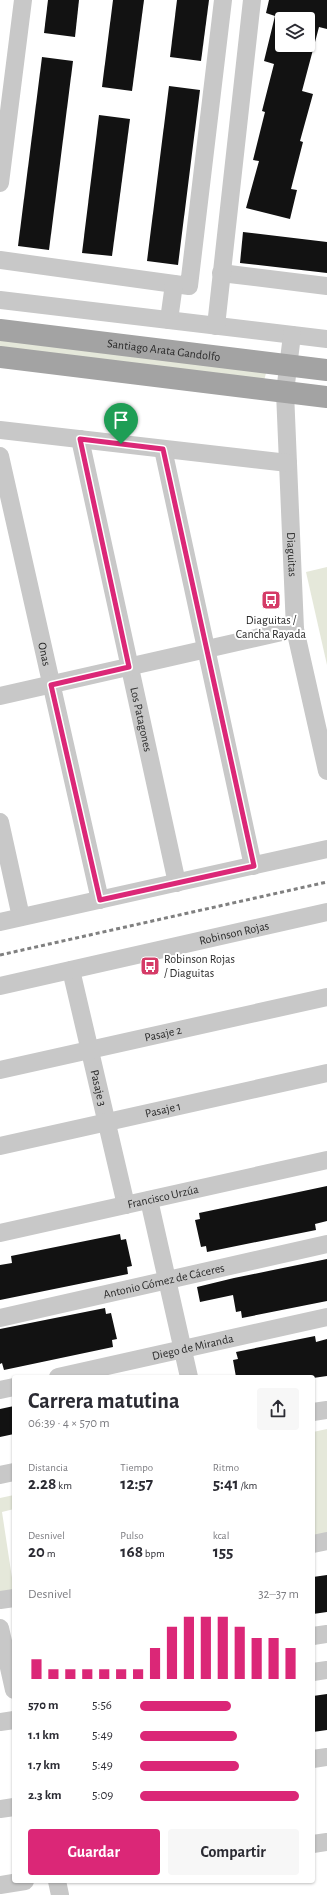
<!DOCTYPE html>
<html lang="es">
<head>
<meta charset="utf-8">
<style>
	body { margin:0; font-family:"Alegreya Sans",sans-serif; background:#f7f7f7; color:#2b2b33; height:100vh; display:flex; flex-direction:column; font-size:15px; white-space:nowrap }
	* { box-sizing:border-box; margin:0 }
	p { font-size:13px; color:#7c7c81 }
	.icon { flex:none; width:22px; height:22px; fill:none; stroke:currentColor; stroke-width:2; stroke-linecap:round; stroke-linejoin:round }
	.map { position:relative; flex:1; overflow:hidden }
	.drawer { position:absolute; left:12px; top:1375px; width:303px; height:508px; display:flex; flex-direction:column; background:#fff; border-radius:4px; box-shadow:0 1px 3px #0004 }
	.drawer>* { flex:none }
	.controls { position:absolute; left:275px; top:12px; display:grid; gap:8px }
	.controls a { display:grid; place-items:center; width:40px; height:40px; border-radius:4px; background:#fff; box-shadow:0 1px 3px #0004; font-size:20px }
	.pin { position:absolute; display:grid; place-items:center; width:34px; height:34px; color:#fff; margin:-41px -17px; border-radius:50% 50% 50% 0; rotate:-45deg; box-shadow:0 0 4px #0007 }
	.pin .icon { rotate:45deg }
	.round { display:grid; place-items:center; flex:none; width:42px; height:42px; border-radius:4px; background:#f7f7f7 }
	.overview { display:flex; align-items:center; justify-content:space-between; height:68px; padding:0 16px }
	h1 { font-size:22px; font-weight:700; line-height:30px }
	.figures { display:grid; grid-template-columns:repeat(3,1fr); gap:6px; height:68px; padding:4px 16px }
	.figures div { display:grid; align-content:center }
	.figures b { font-size:17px; font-weight:700 }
	.figures small { font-size:11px; font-weight:400 }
	.figures p { font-size:11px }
	.chart { height:112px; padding:8px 16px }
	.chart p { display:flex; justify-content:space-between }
	.chart svg { width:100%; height:72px; margin-top:4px; stroke:#db2777; stroke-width:6 }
	.action { display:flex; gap:8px; margin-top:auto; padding:8px 16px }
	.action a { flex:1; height:46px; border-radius:4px; background:#db2777; color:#fff; font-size:16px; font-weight:700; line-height:46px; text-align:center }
	.action a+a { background:#f7f7f7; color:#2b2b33 }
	ul { padding:0 16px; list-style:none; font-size:13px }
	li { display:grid; grid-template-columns:64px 48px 1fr; align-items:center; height:30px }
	li i { height:10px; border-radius:5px; background:#db2777 }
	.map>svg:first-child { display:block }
</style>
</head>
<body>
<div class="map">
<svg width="327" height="1895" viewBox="0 0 327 1895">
	<rect width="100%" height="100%" fill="#fff"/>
	<g fill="#e5e8da">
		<polygon points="0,336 266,373 264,381 0,349"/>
		<polygon points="327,567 327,665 306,572"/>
		<polygon points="327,1429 327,1535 313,1538 313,1432"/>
		<polygon points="14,1495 14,1509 2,1512 14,1591 0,1593 0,1498"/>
	</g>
	<g fill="#121212" fill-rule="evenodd">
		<polygon points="48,0 79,0 75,37 44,33"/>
		<polygon points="113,0 144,0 132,91 102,87"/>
		<polygon points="177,0 209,0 201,61 170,57"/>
		<path d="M269,0h58v29l-8,-2 -17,64 11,3 -13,47 3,1 -12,47 6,1 -7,29 -44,-11 13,-47 -6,-1 12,-48 -3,-1 12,-47 -10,-3 11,-45 -9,-3zM282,19h26v26h-26z"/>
		<polygon points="42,57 73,61 49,250 18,246"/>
		<polygon points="169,86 200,90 178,265 147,261"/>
		<polygon points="99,115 130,119 112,256 82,253"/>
		<polygon points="243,232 327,242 327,273 240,263"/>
		<polygon points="327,1186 327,1221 315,1224 316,1230 207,1252 206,1246 201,1247 195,1220 200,1219 199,1213"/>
		<polygon points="120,1234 121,1240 126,1239 132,1266 127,1267 128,1274 0,1300 0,1265 12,1263 11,1256"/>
		<polygon points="327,1259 327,1301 242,1318 241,1311 236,1312 233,1295 200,1302 197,1287 234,1278"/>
		<polygon points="105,1308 106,1314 111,1313 117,1339 112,1340 113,1347 4,1370 2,1363 0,1364 0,1329"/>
		<polygon points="315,1336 316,1342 327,1339 327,1376 313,1378 236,1377 233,1360 238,1359 236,1352"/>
		<polygon points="14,1406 14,1434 0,1437 0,1409"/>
		<polygon points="327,1575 327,1612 313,1614 313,1577"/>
		<polygon points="327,1694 327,1730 313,1732 313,1696"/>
	</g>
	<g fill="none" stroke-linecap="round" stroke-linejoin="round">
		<g stroke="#c8c8c8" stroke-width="18">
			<polyline points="0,183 23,0"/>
			<polyline points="0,260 189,286 223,0"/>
			<polyline points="221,273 327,286"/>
			<polyline points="0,300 327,339"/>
			<polyline points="169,320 174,284"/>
			<polyline points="216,326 252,0"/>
			<path id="s1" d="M292,335l-7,57 10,237 32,142"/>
			<polyline points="0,430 288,463"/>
			<path id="s2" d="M80,439l97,444"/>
			<polyline points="163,449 253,866"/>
			<path id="s3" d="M0,456l100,444"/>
			<polyline points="0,696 295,629"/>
			<polyline points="0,822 21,917"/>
			<polyline points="0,922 327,849"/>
			<path id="s4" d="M71,970l55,235"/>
			<path id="s5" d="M0,986l327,-74"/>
			<path id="s6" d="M0,1070l327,-73"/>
			<path id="s7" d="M0,1146l327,-73"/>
			<polyline points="149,1200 189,1377"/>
			<path id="s8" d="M0,1233l327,-73"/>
			<path id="s9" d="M0,1318l327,-74"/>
			<path id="s10" d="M58,1377l269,-60"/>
			<polyline points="0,1390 14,1387"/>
			<polyline points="313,1412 327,1410"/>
			<polyline points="0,1475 14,1472"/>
			<polyline points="313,1544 327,1541"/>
			<polyline points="0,1600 14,1598"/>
			<polyline points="0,1628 14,1690"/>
			<polyline points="313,1636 327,1634"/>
			<polyline points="313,1672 327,1670"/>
			<polyline points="0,1722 14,1720"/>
			<polyline points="313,1759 327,1757"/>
			<polyline points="0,1809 14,1807"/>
			<polyline points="313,1844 327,1842"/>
			<polyline points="57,1881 60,1895"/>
			<polyline points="0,1885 25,1881"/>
		</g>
		<g stroke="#a3a3a3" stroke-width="22">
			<path id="s11" d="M0,330l327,40"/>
			<polyline points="0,357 327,397"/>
		</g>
		<polyline stroke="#808080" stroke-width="3" stroke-dasharray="4 3" stroke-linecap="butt" points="0,955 327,882"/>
	</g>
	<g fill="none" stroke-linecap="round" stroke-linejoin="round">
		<g stroke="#fff" stroke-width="8">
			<polygon id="route" points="80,439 163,449 254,866 100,900 51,685 129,667"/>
		</g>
		<use href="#route" stroke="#db2777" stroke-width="5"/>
	</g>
	<defs>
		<g id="bus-square" transform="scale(1)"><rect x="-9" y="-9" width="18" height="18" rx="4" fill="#d53b67" stroke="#fff"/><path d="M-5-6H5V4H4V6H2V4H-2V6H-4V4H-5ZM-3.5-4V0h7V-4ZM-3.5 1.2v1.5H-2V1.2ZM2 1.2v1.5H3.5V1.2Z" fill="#fff"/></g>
	</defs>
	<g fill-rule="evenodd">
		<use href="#bus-square" x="271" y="600"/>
		<use href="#bus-square" x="150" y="966"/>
	</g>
	<g text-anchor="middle" stroke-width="4" stroke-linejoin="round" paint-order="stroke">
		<g font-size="12" fill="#2b2b2b" stroke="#fff">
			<text dy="4" stroke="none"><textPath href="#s11" startOffset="165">Santiago Arata Gandolfo</textPath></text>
			<text dy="4" stroke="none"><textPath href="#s1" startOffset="220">Diaguitas</textPath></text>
			<text dy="4" stroke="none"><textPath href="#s3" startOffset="203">Onas</textPath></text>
			<text dy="4" stroke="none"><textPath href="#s2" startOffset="287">Los Patagones</textPath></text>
			<text dy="4" stroke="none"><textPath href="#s5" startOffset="240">Robinson Rojas</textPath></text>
			<text dy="4" stroke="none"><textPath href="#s6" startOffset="167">Pasaje 2</textPath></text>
			<text dy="4" stroke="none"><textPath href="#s4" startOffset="121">Pasaje 3</textPath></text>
			<text dy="4" stroke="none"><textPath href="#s7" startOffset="167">Pasaje 1</textPath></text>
			<text dy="4" stroke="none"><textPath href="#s8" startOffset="167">Francisco Urzúa</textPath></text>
			<text dy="4" stroke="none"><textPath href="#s9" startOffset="168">Antonio Gómez de Cáceres</textPath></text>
			<text dy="4" stroke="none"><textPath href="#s10" startOffset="138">Diego de Miranda</textPath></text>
		</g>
		<g font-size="12" fill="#2b2b2b" stroke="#fff">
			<text x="271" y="624">Diaguitas /<tspan x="271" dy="14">Cancha Rayada</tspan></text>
			<text x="164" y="963" text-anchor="start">Robinson Rojas<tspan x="164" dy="14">/ Diaguitas</tspan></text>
		</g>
	</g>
</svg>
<div class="controls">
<a><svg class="icon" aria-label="layers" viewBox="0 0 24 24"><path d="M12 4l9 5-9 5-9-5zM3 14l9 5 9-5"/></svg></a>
</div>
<div class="pin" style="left:121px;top:444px;background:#1e9e55"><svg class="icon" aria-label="arrive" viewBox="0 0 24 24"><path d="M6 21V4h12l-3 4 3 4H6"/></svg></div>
<section class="drawer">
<div class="overview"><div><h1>Carrera matutina</h1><p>06:39 · 4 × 570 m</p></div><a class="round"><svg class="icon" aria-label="share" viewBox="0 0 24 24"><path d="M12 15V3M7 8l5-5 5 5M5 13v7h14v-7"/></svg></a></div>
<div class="figures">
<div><p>Distancia</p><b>2.28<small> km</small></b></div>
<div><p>Tiempo</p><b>12:57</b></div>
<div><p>Ritmo</p><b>5:41<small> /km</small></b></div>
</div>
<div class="figures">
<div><p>Desnivel</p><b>20<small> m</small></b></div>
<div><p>Pulso</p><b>168<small> bpm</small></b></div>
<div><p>kcal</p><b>155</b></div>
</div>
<div class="chart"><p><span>Desnivel</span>32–37 m</p>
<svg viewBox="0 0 160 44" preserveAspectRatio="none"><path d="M5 44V32M15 44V38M25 44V38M35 44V38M45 44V38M55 44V38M65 44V38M75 44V25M85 44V12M95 44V6M105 44V6M115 44V6M125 44V12M135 44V19M145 44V19M155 44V25"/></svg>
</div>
<ul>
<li><b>570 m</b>5:56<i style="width:57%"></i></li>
<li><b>1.1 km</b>5:49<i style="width:61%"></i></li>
<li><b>1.7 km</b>5:49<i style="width:62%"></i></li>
<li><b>2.3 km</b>5:09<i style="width:100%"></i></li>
</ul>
<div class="action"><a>Guardar</a><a>Compartir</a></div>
</section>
</div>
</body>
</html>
